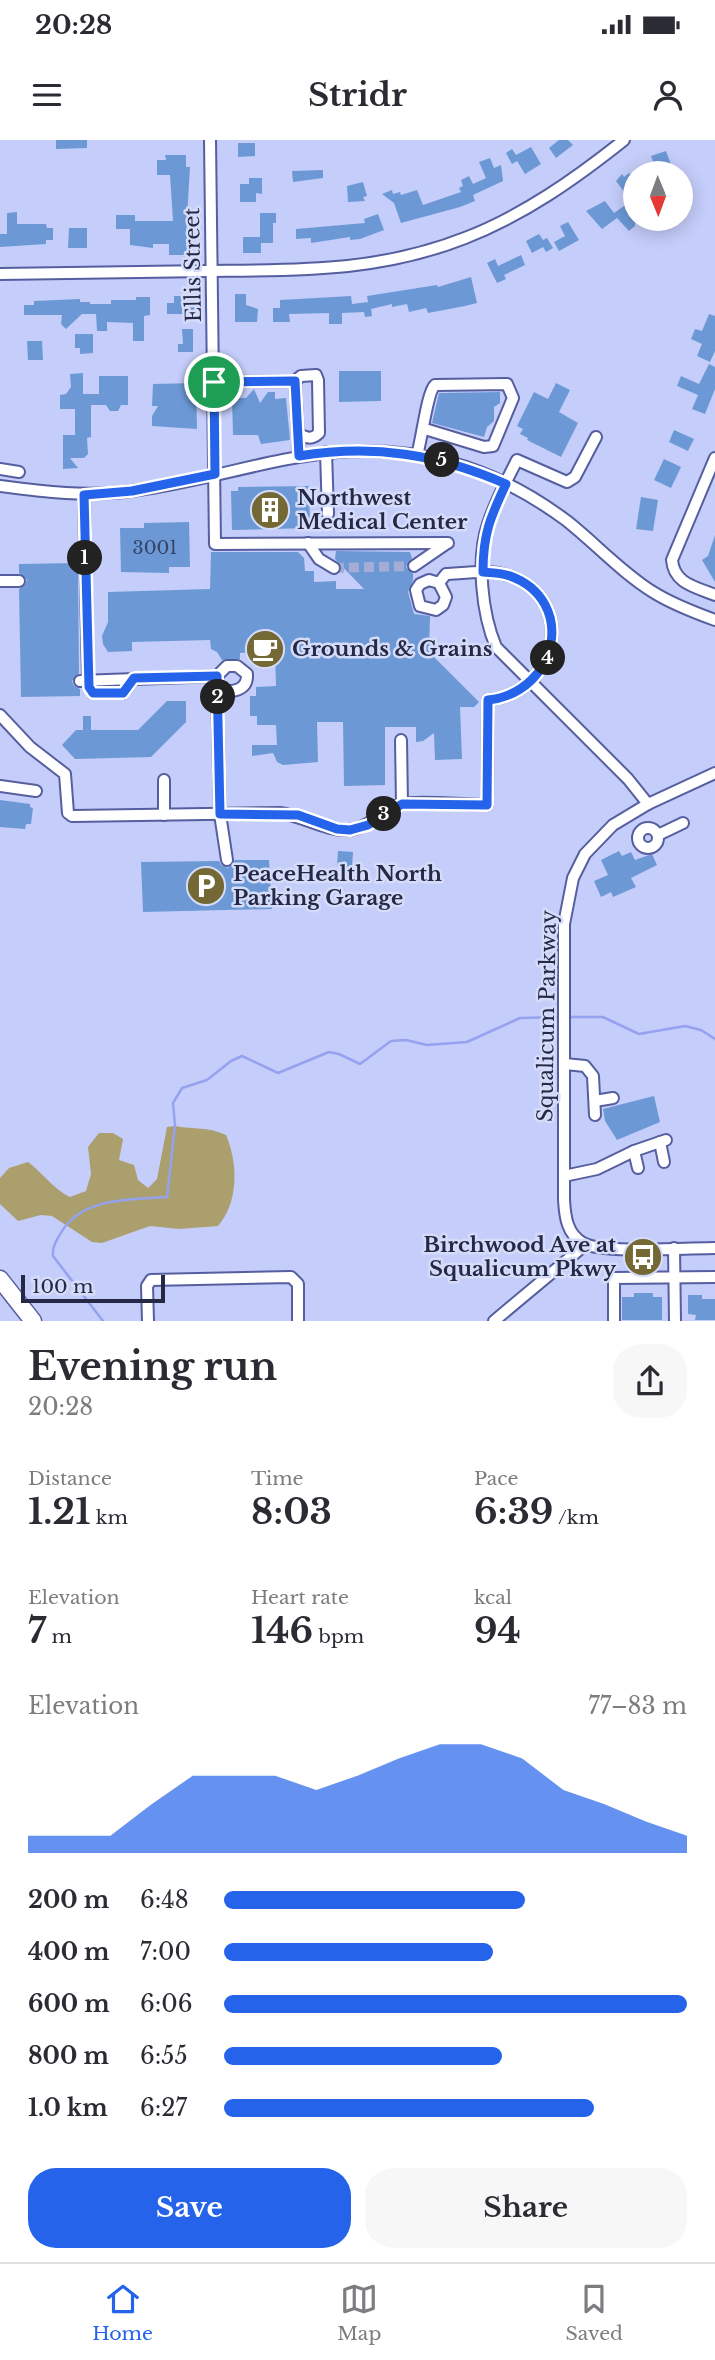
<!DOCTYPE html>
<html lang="en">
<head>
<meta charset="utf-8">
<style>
	body { margin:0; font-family:"Libre Baskerville",serif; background:#f7f7f7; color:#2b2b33; height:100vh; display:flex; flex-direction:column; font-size:26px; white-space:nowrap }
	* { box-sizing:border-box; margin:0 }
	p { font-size:23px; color:#7c7c81 }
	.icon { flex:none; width:38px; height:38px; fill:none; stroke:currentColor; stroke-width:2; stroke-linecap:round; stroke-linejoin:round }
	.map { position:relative; height:1181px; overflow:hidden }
	.side { display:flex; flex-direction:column; background:#fff; flex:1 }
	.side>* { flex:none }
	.needle { width:46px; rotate:179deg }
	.fabs { position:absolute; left:623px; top:21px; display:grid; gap:14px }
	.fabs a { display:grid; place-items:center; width:70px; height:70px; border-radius:50%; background:#fff; box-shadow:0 4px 18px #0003; font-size:35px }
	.scale { position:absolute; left:21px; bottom:18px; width:144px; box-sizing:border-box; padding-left:7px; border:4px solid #252946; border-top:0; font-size:19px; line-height:24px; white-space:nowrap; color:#252946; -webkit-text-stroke:5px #d5dcf9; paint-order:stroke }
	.pin { position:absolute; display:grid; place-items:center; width:60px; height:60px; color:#fff; margin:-30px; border:4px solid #fff; border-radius:50%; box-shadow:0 2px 7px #0007 }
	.km { position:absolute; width:35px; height:35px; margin:-18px; border-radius:50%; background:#222; color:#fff; font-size:19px; line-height:35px; text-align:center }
	.round { display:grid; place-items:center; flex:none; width:74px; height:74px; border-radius:28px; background:#f7f7f7 }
	.overview { display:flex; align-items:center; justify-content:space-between; height:119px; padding:0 28px }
	h1 { font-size:38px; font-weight:700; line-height:52px }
	.metrics { display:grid; grid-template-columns:repeat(3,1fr); gap:10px; height:119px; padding:7px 28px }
	.metrics div { display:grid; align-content:center }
	.metrics b { font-size:35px; font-weight:700 }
	.metrics small { font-size:19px; font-weight:400 }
	.metrics p { font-size:19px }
	.chart { height:196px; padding:14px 28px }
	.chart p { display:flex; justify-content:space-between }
	.chart svg { width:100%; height:126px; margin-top:7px; fill:#2563eb; opacity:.7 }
	.primary-button { display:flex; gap:14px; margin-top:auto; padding:14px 28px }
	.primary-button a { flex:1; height:80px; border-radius:28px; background:#2563eb; color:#fff; font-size:28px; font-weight:700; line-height:80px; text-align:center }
	.primary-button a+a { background:#f7f7f7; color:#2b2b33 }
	ul { padding:0 28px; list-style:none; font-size:23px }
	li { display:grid; grid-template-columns:112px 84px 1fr; align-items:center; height:52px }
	li i { height:18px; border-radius:9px; background:#2563eb }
	.status { display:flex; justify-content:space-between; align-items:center; height:49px; padding:0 35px; background:#fff; direction:ltr }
	.status svg { height:19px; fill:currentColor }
	header { display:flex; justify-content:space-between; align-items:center; height:91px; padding:0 28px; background:#fff; font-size:32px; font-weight:700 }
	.dock { display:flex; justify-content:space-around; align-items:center; height:98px; border-top:2px solid #e1e1e2; background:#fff; font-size:19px; color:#7c7c81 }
	.dock a { display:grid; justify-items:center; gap:4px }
	.dock .on { color:#2563eb }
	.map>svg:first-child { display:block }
</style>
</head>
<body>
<div class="status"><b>20:28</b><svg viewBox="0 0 49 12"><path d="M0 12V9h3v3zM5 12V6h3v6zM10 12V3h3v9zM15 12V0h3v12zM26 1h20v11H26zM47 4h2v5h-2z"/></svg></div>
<header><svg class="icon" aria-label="menu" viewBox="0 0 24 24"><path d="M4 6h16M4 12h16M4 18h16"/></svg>Stridr<svg class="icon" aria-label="person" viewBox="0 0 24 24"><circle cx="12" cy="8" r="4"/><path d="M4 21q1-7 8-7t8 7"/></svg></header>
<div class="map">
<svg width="715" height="1181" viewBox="0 0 715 1181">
	<rect width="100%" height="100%" fill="#c5cdfa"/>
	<path fill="#ab9f6e" d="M175,986c21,4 31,0 51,9 12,28 13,67 -8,91l-39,3 -29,-3 -48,17 -10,-1 -40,-26 -11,-1 -23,6 -18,-17v-26l9,-10 19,-6c16,12 25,27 42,35l16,-6 5,-17 -3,-27 11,-14h14l10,6 -4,21 15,5 4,15 10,8 9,-9 10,-52z"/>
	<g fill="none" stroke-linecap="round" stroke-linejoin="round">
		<g stroke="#95a2ef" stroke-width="2.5">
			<polyline points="568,877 603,877 639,894 685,886 701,890 715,899"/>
			<path d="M103,1181l-50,-65c-1,-10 4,-16 9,-25 21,-34 69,-31 105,-34l8,-71 -2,-23 9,-15 25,-8 24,-19 11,-5 36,17 51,-21 10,2 21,10 31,-23 15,-1 21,5 40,-3 53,-24 41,-1"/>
		</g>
	</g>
	<g fill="#6c99d6">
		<polygon points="56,0 87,0 87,8 56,9"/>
		<polygon points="559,0 568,0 573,5 556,18 549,8"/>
		<polygon points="238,3 255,3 255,16 238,17"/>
		<polygon points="531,7 541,24 525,34 517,21 512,24 506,13 512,9 516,15"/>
		<polygon points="666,11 674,33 657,33 651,16"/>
		<polygon points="165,15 186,15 186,27 190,27 186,94 192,94 192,115 169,115 169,104 153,104 153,108 130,105 130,89 116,89 116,75 135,75 135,81 173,81 170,35 157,35 157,20 166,20"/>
		<polygon points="490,18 494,28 501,25 503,41 473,55 475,61 460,67 401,83 394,63 382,54 392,50 393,54 400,52 401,55 417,50 423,65 461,52 459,48 463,46 461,40 469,36 473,44 486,38 479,22"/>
		<polygon points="323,30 323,38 293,42 292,31"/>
		<polygon points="629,33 635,41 635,86 629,91 617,78 602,89 586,71 605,61 614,73 631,61 616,41 622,34 624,37"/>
		<polygon points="249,38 262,38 262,54 256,53 256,62 240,62 240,44 249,44"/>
		<polygon points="363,42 367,56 363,57 365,61 348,62 347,46"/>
		<polygon points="17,72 17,84 46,84 47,88 53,88 53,100 46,100 46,104 0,107 0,94 7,94 7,73"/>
		<polygon points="260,73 276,73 276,83 273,83 273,103 261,103 261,113 243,113 243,97 260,97"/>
		<polygon points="378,74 384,90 360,99 350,100 350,97 311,103 311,98 296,99 296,89 365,83 364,79"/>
		<polygon points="568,82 579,100 559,111 554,102 565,96 560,86"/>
		<polygon points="69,88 87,88 87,108 68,108"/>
		<polygon points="539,94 543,100 547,98 553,108 546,112 543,107 532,113 526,101"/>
		<polygon points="521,115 525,125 504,135 506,139 497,143 487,123 495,119 498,126"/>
		<polygon points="471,137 477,163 465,166 428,173 426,168 409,172 407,164 392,167 392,164 371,169 372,176 365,177 364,172 342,173 342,184 329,184 329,173 289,174 290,182 273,182 273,168 280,168 280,160 351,156 352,164 368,162 367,156 437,145 438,147"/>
		<polygon points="235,154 246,154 246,165 258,169 257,182 235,182"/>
		<polygon points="174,156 195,156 195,174 167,174 167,163 174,163"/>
		<polygon points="136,157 150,157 150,175 144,176 144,201 133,201 133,183 107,182 107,191 97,191 96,174 82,174 66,189 61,184 62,175 24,175 24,165 34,165 34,161 80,159 80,162 90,162 90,164 111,164 111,160 136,160"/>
		<polygon points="709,174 715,176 715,211 710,222 697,216 702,204 691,199 695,189 702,191"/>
		<polygon points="182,189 193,189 193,212 178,212 178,204 183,204"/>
		<polygon points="75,194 93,194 93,213 80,214 80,208 75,208"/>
		<polygon points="27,201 42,201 43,220 28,220"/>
		<polygon points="709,224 715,227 715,249 705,274 692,269 698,255 677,246 681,236 699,244"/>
		<polygon points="339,231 381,231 381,261 339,262"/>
		<polygon points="83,233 83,254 99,254 99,236 128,236 128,265 121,265 118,271 110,271 106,265 91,265 91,297 87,298 88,314 84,318 70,318 78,328 63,329 63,295 75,295 75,269 60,269 60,255 66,254 71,247 70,234"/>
		<polygon points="196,243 197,289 152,286 152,276 158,266 152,266 153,244"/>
		<polygon points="556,243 570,250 559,272 578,283 561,317 527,300 528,298 520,294 523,289 517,286 534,252 548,259"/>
		<polygon points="254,249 260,263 268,252 275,252 275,259 286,258 290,300 261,304 258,295 233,295 232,258 246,258"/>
		<polygon points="500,252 500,263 494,267 494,281 487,287 484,297 432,283 439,253"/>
		<polygon points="674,290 694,299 688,311 669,302"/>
		<polygon points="664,319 681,327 671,348 654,340"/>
		<polygon points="309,346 310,388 232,390 231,351 238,351 238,347"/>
		<polygon points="641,357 658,360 653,391 636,389"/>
		<polygon points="189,382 190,427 169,427 169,433 121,432 120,388 144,388 144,383"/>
		<polygon points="715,395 715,442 702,420 708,416"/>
		<polygon points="336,411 410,412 412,418 406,427 413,434 413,440 408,452 414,474 430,476 429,512 479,562 474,567 460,567 462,619 435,620 434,593 423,601 416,602 416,587 385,587 385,645 344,646 343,582 317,582 318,622 283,625 277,622 273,613 252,616 252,605 277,605 276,585 257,585 257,576 250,576 250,556 256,556 256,547 276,546 275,511 240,513 240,519 222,520 217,512 211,509 210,500 132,502 132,511 108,512 103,504 102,496 108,482 108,452 210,449 211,412 298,412 304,418 305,431 314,431 314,442 336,441 336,449 364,449 335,419"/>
		<polygon points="78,423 79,533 72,541 74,546 80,549 80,556 21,557 19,449 25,445 27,440 19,433 19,424"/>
		<polygon points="167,561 186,561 186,582 151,617 75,619 62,605 76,590 83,590 83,576 91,576 91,590 138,590"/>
		<polygon points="0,660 30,664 30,667 33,668 31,684 26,684 25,689 0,687"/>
		<polygon points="338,711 353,712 352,727 337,726"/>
		<polygon points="619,711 622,716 631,712 635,720 652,714 657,725 631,738 636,747 613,757 611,752 601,757 594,741 608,735 601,720"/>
		<polygon points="235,720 269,720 272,769 143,772 141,722 219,721 221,725 228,728"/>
		<polygon points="654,956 660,982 617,1000 605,981 603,969"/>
		<polygon points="634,1153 653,1153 653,1157 662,1157 662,1180 622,1180 622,1157 634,1157"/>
		<polygon points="688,1155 702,1155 702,1159 715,1159 715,1180 695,1180 696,1175 688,1174"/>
	</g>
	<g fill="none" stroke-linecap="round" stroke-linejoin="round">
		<polyline stroke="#a5acd6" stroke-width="10" stroke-dasharray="10 5" stroke-linecap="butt" points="334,428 414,426"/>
		<g stroke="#555e9f" stroke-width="14">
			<g id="minor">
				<polyline points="210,0 215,404 448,403"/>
				<path d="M0,134c69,-1 139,-2 208,-3 91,-1 171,1 257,-33 59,-23 110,-59 159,-98"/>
				<path d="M295,241l6,-5 15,-1 2,5 1,53c-7,7 -12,5 -21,1"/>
				<polyline points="214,242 295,241 299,316"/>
				<path d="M596,297l-21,40 -8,5 -50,-22c-10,20 -22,42 -29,64 -12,35 -6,90 8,123l132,132 20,25"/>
				<polyline points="326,312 328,374"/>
				<path d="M417,315c5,-16 10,-63 18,-70l72,-1 6,14 -20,48 -9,1 -59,-18"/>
				<path d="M715,318l-43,102c2,24 24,27 43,35"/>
				<polyline points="0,329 19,332"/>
				<path d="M0,346c44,6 87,11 132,5 115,-15 197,-61 317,-29 42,11 83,33 118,59 29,23 54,51 86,71 19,12 40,20 62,28"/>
				<polyline points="84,355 88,538"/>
				<polyline points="308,403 319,419 334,428"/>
				<polyline points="414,426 446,404"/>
				<polyline points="0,441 19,441"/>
				<polyline points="88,540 93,553 123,553 134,538"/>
				<path d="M80,541l137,-5 10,-10h10l10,8c1,17 -15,19 -30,16"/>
				<polyline points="217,546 220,674 227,720"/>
				<path d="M0,575l30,32 35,27 3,39 4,3 208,-3c23,3 46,18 68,17 21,-1 33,-20 53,-26 14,-4 68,1 86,1l1,-105c71,-8 89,-100 22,-124 -20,-7 -44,-3 -64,-2l-7,9 -10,-3 -9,4 -4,6 4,16 16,4 7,-5 3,-8 -7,-14"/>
				<polyline points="401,600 402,664"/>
				<path d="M715,633l-67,31 -35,21 -28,29 -12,24 -9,46v276c1,17 3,34 19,43 18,11 107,5 132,5"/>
				<polyline points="164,640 164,675"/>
				<polyline points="0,646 36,651"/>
				<circle cx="648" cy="698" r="10"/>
				<polyline points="658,695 683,683"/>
				<polyline points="565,924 585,926 593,936 595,975"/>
				<polyline points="595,961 613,958"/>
				<polyline points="660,1002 664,1022"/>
				<polyline points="634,1011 638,1028"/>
				<polyline points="564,1036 597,1029 634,1011 666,1000"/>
				<polyline points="674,1108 675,1181"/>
				<polyline points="148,1181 147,1146 151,1140 291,1137 298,1144 298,1181"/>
				<polyline points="494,1181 585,1105"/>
				<polyline points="614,1181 614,1138 715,1137"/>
			</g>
		</g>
		<g stroke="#555e9f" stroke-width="19">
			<polyline id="highway" points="0,1139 33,1181"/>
		</g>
		<use href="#minor" stroke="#fff" stroke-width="10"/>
		<use href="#highway" stroke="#fff" stroke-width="16"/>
	</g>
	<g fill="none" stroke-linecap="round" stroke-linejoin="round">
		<g stroke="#fff" stroke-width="14">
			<path id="route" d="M295,241l4,75c74,-12 139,-2 207,28 -16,34 -23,50 -23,88 9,1 19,1 27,4 67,24 49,116 -22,124l-1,105 -85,-1 -34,21 -18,5 -13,-1 -39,-14 -78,-1 -3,-138 -83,2 -11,15h-30l-4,-6 -5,-192 48,-4 83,-17 -1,-92z"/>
		</g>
		<use href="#route" stroke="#2563eb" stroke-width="9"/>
	</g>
	<defs>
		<g id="building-disc" transform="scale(2.0125)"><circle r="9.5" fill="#746835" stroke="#d5dcf9"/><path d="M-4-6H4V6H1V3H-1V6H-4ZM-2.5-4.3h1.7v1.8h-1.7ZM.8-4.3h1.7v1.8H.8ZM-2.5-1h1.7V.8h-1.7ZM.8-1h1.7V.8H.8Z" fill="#fff"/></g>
		<g id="cafe-disc" transform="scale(2.0125)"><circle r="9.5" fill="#746835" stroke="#d5dcf9"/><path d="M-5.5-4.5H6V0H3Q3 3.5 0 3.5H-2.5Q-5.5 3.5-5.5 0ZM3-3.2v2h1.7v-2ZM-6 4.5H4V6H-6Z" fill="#fff"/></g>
		<g id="parking-disc" transform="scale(2.0125)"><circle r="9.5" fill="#746835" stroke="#d5dcf9"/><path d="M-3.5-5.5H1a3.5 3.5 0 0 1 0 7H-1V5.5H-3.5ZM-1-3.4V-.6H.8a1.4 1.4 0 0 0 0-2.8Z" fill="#fff"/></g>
		<g id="bus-disc" transform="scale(2.0125)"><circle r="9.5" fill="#746835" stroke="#d5dcf9"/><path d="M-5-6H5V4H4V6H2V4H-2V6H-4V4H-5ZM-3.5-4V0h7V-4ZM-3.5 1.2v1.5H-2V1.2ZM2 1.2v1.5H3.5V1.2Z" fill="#fff"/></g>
	</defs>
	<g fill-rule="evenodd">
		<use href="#building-disc" x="270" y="370"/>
		<use href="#cafe-disc" x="265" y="509"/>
		<use href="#parking-disc" x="206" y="746"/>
		<use href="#bus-disc" x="643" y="1117"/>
	</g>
	<g text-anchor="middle" stroke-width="5" stroke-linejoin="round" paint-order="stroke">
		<g font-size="18" fill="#37456a">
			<text x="155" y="414">3001</text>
		</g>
		<g font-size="21" fill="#252946" stroke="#d5dcf9">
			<text transform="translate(193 125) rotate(-91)" y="7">Ellis Street</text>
			<text transform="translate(547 876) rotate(-89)" y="7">Squalicum Parkway</text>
		</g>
		<g font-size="21" font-weight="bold" fill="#252946" stroke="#d5dcf9" text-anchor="start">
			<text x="297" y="365">Northwest<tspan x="297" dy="24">Medical Center</tspan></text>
			<text x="292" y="516">Grounds &amp; Grains</text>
			<text x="233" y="741">PeaceHealth North<tspan x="233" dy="24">Parking Garage</tspan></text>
			<text x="616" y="1112" text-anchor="end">Birchwood Ave at<tspan x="616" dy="24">Squalicum Pkwy</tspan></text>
		</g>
	</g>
</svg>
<div class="fabs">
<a><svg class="needle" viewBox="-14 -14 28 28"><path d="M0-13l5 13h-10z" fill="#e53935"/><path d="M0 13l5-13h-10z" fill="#7c7c81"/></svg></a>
</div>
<div class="scale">100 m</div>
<div class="pin" style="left:214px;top:242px;background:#1e9e55"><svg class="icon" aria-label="arrive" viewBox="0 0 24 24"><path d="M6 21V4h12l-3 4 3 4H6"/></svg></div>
<b class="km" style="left:85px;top:418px">1</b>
<b class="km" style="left:218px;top:557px">2</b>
<b class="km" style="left:384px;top:674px">3</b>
<b class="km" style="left:548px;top:518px">4</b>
<b class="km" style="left:442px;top:320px">5</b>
</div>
<section class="side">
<div class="overview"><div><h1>Evening run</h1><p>20:28</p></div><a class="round"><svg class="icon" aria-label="share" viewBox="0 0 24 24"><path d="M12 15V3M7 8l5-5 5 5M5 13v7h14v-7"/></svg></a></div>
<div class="metrics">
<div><p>Distance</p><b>1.21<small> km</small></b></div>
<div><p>Time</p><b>8:03</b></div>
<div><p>Pace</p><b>6:39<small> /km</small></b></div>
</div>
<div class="metrics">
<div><p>Elevation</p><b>7<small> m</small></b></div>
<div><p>Heart rate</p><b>146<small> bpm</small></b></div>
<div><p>kcal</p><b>94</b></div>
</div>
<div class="chart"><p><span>Elevation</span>77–83 m</p>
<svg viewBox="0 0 160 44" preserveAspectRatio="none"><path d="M0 44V38L10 38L20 38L30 27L40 17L50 17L60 17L70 22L80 17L90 11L100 6L110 6L120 11L130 22L140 27L150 33L160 38V44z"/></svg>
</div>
<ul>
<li><b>200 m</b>6:48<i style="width:65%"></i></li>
<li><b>400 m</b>7:00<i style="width:58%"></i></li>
<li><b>600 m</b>6:06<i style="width:100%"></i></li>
<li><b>800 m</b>6:55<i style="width:60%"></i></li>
<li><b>1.0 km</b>6:27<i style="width:80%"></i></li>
</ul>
<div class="primary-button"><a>Save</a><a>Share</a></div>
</section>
<nav class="dock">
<a class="on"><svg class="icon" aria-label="home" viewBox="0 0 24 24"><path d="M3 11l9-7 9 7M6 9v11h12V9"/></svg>Home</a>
<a><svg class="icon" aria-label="map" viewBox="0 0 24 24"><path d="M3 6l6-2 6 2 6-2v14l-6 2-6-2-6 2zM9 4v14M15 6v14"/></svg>Map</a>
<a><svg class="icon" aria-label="saved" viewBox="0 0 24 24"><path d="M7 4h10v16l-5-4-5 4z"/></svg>Saved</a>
</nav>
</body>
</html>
